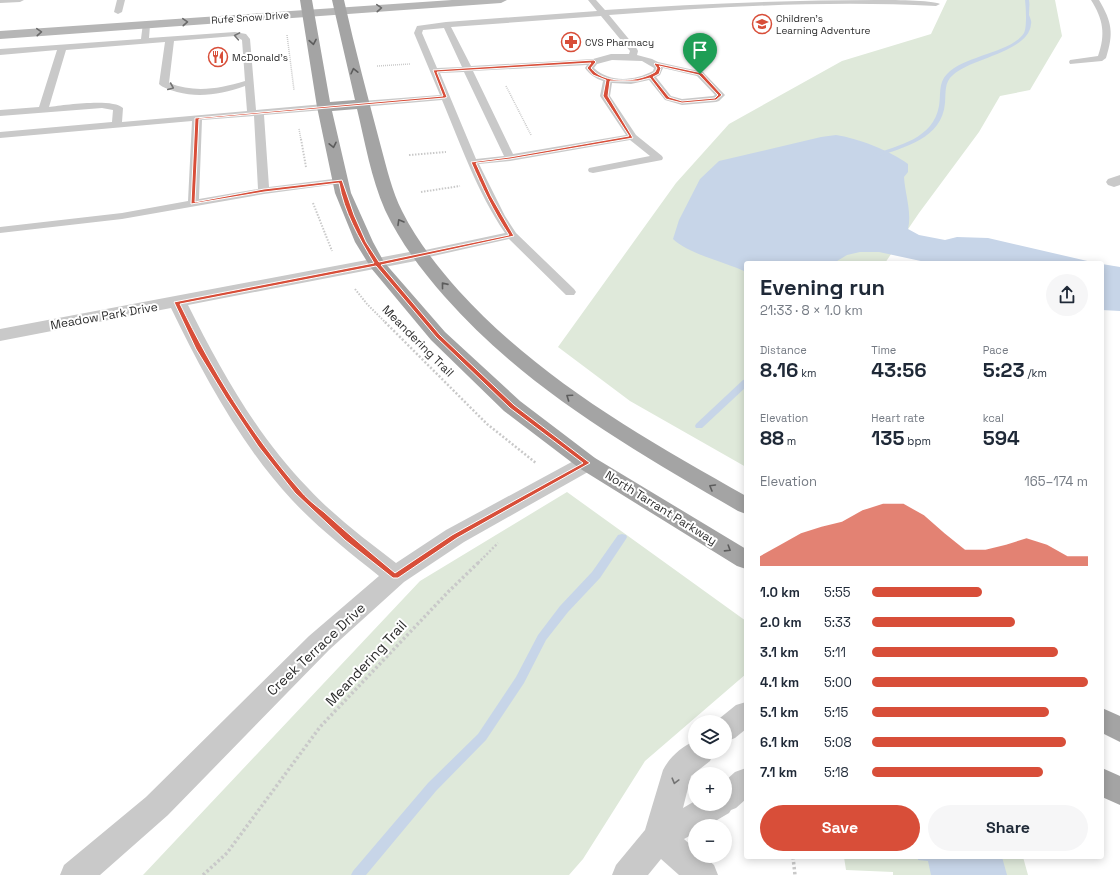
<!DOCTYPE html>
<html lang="en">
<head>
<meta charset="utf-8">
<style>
	body { margin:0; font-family:"Space Grotesk",sans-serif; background:#f6f6f7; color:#1f2937; height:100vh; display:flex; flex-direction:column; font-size:15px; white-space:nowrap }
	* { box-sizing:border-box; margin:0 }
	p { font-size:13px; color:#747a83 }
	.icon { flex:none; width:22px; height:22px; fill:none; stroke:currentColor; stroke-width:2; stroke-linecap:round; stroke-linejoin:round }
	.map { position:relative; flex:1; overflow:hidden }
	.details { position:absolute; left:744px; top:261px; width:360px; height:598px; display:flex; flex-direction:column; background:#fff; border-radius:4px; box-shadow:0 2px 10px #0003 }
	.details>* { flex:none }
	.controls { position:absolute; left:688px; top:715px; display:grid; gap:8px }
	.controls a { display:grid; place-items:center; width:44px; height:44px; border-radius:50%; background:#fff; box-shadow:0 2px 10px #0003; font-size:20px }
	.pin { position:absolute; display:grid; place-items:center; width:34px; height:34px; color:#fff; margin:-41px -17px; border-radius:50% 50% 50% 0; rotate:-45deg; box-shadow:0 0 4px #0007 }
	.pin .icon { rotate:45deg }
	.round { display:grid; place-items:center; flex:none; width:42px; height:42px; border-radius:21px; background:#f6f6f7 }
	.overview { display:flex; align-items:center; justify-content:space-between; height:68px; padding:0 16px }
	h1 { font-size:22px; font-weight:700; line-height:30px }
	.figures { display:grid; grid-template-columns:repeat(3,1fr); gap:6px; height:68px; padding:4px 16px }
	.figures div { display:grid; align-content:center }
	.figures b { font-size:20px; font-weight:700 }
	.figures small { font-size:11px; font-weight:400 }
	.figures p { font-size:11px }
	.chart { height:112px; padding:8px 16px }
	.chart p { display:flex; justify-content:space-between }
	.chart svg { width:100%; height:72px; margin-top:4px; fill:#d84e39; opacity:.7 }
	.button { display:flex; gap:8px; margin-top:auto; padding:8px 16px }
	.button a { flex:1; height:46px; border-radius:24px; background:#d84e39; color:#fff; font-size:16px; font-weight:700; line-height:46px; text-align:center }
	.button a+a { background:#f6f6f7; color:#1f2937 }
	ul { padding:0 16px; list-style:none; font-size:13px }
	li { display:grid; grid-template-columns:64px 48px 1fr; align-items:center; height:30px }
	li i { height:10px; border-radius:5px; background:#d84e39 }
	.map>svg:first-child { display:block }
</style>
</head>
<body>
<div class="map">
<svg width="1120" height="875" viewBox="0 0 1120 875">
	<rect width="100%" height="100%" fill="#fff"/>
	<g fill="#dfe9da">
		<polygon points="947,0 1055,0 1062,36 1030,90 1000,96 979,132 919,213 885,263 746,263 746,467 630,401 558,347 676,183 729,124 842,61 931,34"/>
		<polygon points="567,492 746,621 746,674 645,761 583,859 569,875 143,875 420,581"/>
		<polygon points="844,857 1023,857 1028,875 893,875 893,872 846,870"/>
	</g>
	<g fill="#c7d5e8">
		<path d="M836,135c21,3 55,16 72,29v8l-4,5c1,17 8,35 4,52l11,6 26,5 12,-3 31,1 108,25h-166l-51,-11h-19l-13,3 -10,6 -1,2h-90v9c-20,-10 -58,-18 -73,-33l6,-19 21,-41 19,-18 102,-24z"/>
		<polygon points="1102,264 1120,267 1120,311 1102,310"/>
		<polygon points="918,857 1002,857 1007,875 931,875 928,861 918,860"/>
	</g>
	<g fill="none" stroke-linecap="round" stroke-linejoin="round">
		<g fill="#c7d5e8" fill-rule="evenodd">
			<path d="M1025,0h4c1,5 0,10 0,15 1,3 3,6 2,9 -2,28 -60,34 -78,51 -9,7 -7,18 -8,28 -3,36 -41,44 -69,54h-4v-2c27,-10 61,-16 67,-49 2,-11 -1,-23 8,-32 18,-19 64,-21 77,-41 3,-6 2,-26 1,-33z"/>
			<polygon points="746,379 746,387 702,428 696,428 695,426 696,424 743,380"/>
			<polygon points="622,534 626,535 627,537 626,539 600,578 568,612 546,640 524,683 486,740 436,791 366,875 351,875 353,871 428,783 478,734 516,677 538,635 560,606 592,572 618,535"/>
		</g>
		<g stroke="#c9c9c9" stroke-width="1.5" stroke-dasharray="1 1" stroke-linecap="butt">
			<polyline points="287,35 294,90"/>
			<polyline points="377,66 410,64"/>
			<polyline points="506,86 531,135"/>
			<polyline points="299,129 301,140"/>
		</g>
		<g stroke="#c9c9c9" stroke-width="2" stroke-dasharray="1.5 1.5" stroke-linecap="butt">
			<polyline points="301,139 306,167"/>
			<polyline points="409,155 446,152"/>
			<polyline points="421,192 460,186"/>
			<polyline points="313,203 332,251"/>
			<polyline points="355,289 367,304 386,323"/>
		</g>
		<g stroke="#c9c9c9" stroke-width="2.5" stroke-dasharray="2 2" stroke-linecap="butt">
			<polyline points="385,322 487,424 536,463"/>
			<polyline points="478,563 498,543"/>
		</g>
		<g stroke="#c9c9c9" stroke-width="3.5" stroke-dasharray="2.5 2.5" stroke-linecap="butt">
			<polyline points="793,857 795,875"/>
			<polyline points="203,875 227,853 320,727 449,591 479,562"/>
		</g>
		<g fill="#c9c9c9" fill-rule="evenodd">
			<polygon points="0,0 24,0 20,2 0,3"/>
			<polygon points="117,0 125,0 122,12 118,14 114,12"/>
			<path d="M588,0h8l9,10c91,-6 181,-10 272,-10 12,0 56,0 63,4l-4,2c-109,-6 -219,1 -327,9l28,34 1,2 -1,4 15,4 6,3 45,10 22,23 -6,6 -3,1 -34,3 -17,-5 -16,-20 -18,4 -19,-1 -2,13 26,39 26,21 1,2 -1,2 -69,13 -4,-1 -1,-2 1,-2 61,-12 -20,-16 -120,21 -31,3 26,52 11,17 58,56 2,3 -2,3h-8l-57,-56 -89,20 -4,-1 -2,-3 2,-3 89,-19c-28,-41 -44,-88 -63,-133l-80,7 -5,-3 5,-3 78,-6 -26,-62 3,-7 29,-4 151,-11zM601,16l29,35 -1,3h-18l-18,5 -122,7 -20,-39zM444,28l18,39 -25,1 -15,-35 1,-3zM612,60l30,1 12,7 -1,3c-19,10 -43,12 -59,-3l3,-4zM587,65l-2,3c4,6 11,11 18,13l-3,15 26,39 -113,19 -40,-83zM663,68l34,8 18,19 -2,1 -31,3 -11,-3 -15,-19 4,-2zM464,72l40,84 -28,3 -36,-86z"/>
			<path d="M1091,0h8c13,22 15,33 7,58l-4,3 -32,3 -1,-2 1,-2 28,-4c8,-22 5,-37 -7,-56z"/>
			<path d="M143,23h6l1,2 -1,13 86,-6 11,2 4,5 6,71 68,-6 5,3 -5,3 -60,5 5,72 72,-9 5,3 -1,2 -81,11 -142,25 -122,14v-6l122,-14 66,-12 4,-80 -192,17v-6l112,-10 1,-12 -11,-2 -102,8v-6l39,-3 18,-57 -57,5v-6l141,-10zM235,36l7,4 3,41c-27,8 -50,12 -76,2l5,-42zM165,42l-6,42c4,4 12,6 18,8 23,6 45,2 68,-6l2,25 -125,11 1,-14c-10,-10 -59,-3 -74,-1l17,-57zM254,116l4,73 -59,10 3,-79z"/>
		</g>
		<g fill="#c9c9c9" fill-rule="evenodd">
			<polygon points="1120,175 1120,185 1114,187 1108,185 1106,182 1108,179"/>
			<path d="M420,250l6,1 3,4 -3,4 -238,46c32,64 69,131 120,183 26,28 58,52 88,75l50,-33 133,-72 8,-2 8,2 3,5 -3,5 -131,74 -60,40 -75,68 -161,165 -68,60h-40l4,-10 82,-68 163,-161 70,-60c-30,-24 -61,-48 -87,-76 -49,-52 -90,-127 -121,-192l-171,33v-12z"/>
			<polygon points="746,702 746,729 735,738 725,742 725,722 715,722 736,705"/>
			<path d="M695,741v11h19l-4,9 -19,15 -8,32 12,-7v3h30v-23l10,-9 11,-4v31l-10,9 -5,2 -2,3 -22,13h-12v7l-11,6 11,10v7h9l10,9 4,10h-39l-18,-16 -13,16h-36l4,-10 29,-35 18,-60c6,-12 19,-24 32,-29z"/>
		</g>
		<polygon fill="#b6b6b6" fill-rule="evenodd" points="452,0 507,0 501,3 0,39 0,31"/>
		<g fill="#a4a4a4" fill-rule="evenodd">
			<path d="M300,0h12l18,102 25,-2 -23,-100h12c11,49 24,98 37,147 6,22 11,44 21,64 15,30 35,55 57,80 80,88 184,147 287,205v18l-8,-3c-105,-61 -212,-122 -293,-214 -23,-26 -45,-55 -60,-87 -14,-32 -20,-68 -28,-101l-25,2 19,82 22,49 11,20 61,70 75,69 75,57 151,91v20l-9,-3 -158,-98 -75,-57 -73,-71 -60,-72 -16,-26 -20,-49 -18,-86z"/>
			<polygon points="1102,708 1120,716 1120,742 1102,733"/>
			<polygon points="1102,768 1120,776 1120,805 1102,797"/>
		</g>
	</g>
	<defs><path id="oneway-chevron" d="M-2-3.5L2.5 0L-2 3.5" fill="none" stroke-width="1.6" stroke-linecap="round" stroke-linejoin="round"/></defs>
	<g stroke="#6a6a6a">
		<use href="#oneway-chevron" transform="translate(379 8) rotate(-4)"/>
		<use href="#oneway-chevron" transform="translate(185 22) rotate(-4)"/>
		<use href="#oneway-chevron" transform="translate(39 32) rotate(-4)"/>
	</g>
	<g stroke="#737373">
		<use href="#oneway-chevron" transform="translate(237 36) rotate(-170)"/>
		<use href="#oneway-chevron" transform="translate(171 87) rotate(23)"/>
		<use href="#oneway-chevron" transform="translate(675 781) rotate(105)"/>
	</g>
	<g stroke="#5c5c5c">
		<use href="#oneway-chevron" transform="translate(313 42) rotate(80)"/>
		<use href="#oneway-chevron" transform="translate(354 71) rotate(-103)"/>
		<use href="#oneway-chevron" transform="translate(333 145) rotate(78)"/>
		<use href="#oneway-chevron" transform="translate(400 222) rotate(-120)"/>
		<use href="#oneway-chevron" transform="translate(444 285) rotate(-129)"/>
		<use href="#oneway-chevron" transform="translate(569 397) rotate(-145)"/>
		<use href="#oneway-chevron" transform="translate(712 487) rotate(-150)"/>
		<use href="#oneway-chevron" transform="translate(728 549) rotate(32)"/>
	</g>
	<path fill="#d84e39" stroke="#fff" fill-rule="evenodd" d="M594,60l2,2 -5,6c13,17 48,14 64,4l2,-4 -3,-4 1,-1 47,10 20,22 -6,5 -34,3 -16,-4 -16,-21 -12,3h-28l-2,15 25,42 -123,21 -34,4 15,33 23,40 -133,29 59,70 74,70 76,58 -133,75 -59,40h-5l-48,-38 -50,-47 -37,-47 -32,-48 -30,-49 -22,-47 200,-39c-15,-25 -30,-51 -35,-80l-75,9 -73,12 4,-86 248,-22 -10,-26zM591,63l-4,5 6,7 13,5 -3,16 26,40 -119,21 -39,5c11,25 22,49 38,73l-130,27 -13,-20 -12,-27 -12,-35 -78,9 -69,13 4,-83 246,-21 2,-1 -10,-25zM659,66l40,9 19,20 -3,3 -33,3 -13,-4 -16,-20 6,-3 2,-6zM376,266l60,71 74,71 73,55 -131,72 -57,38c-24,-20 -48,-40 -71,-61 -9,-7 -18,-14 -25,-23 -48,-55 -87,-119 -119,-185z"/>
	<defs>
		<g id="school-ring" transform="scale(1)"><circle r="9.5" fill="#fff" stroke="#d84e39" stroke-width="1.5"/><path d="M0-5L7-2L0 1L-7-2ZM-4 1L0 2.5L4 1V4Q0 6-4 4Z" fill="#d84e39"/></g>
		<g id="pharmacy-ring" transform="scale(1)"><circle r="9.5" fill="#fff" stroke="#d84e39" stroke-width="1.5"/><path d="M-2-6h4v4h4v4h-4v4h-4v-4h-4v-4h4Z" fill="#d84e39"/></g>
		<g id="restaurant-ring" transform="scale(1)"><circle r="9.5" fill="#fff" stroke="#d84e39" stroke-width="1.5"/><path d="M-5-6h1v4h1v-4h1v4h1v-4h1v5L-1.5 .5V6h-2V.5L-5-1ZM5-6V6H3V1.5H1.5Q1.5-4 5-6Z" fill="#d84e39"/></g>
	</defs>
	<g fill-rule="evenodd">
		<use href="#school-ring" x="762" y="24"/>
		<use href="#pharmacy-ring" x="571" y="42"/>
		<use href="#restaurant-ring" x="218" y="57"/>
	</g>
	<g text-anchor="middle" stroke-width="4" stroke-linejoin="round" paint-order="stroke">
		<g font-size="10" fill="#2c2c2c" stroke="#fff">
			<text transform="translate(250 17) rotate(-4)" y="4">Rufe Snow Drive</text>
		</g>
		<g font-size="10" fill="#2c2c2c" stroke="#fff" text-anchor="start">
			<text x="776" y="22">Children's<tspan x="776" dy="12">Learning Adventure</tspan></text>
			<text x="585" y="46">CVS Pharmacy</text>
			<text x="232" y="61">McDonald's</text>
		</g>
		<g font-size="12" fill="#2c2c2c" stroke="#fff">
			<text transform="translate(104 316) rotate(-10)" y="4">Meadow Park Drive</text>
			<text transform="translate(418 341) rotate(45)" y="4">Meandering Trail</text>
			<text transform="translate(661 508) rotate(32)" y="4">North Tarrant Parkway</text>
		</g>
		<g font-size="14" fill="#2c2c2c" stroke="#fff">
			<text transform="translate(316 649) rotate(-43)" y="5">Creek Terrace Drive</text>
			<text transform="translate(366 663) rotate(-47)" y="5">Meandering Trail</text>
		</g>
	</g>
</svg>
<div class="controls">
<a><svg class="icon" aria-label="layers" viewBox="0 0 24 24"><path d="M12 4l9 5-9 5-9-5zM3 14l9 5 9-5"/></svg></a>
<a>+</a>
<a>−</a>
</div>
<div class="pin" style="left:700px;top:74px;background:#1e9e55"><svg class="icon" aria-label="arrive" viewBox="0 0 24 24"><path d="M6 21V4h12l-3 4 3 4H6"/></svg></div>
<section class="details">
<div class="overview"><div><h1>Evening run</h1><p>21:33 · 8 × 1.0 km</p></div><a class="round"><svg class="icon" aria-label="share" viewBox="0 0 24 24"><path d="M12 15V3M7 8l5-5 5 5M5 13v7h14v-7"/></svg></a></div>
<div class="figures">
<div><p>Distance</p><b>8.16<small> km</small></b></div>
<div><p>Time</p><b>43:56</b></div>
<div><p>Pace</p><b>5:23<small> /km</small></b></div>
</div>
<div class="figures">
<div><p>Elevation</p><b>88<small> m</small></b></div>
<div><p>Heart rate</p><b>135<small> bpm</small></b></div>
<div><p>kcal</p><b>594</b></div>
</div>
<div class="chart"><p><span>Elevation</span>165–174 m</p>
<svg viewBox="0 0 160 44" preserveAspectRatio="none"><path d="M0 44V38L10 31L20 24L30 20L40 17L50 10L60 6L70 6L80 13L90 24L100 34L110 34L120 31L130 27L140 31L150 38L160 38V44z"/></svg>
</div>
<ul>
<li><b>1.0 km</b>5:55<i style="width:51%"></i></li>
<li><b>2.0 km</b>5:33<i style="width:66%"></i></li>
<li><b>3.1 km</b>5:11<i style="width:86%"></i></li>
<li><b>4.1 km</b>5:00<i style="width:100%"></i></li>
<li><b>5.1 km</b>5:15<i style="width:82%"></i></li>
<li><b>6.1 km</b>5:08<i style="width:90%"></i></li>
<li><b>7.1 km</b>5:18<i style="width:79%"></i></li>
</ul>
<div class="button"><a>Save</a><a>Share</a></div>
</section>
</div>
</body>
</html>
